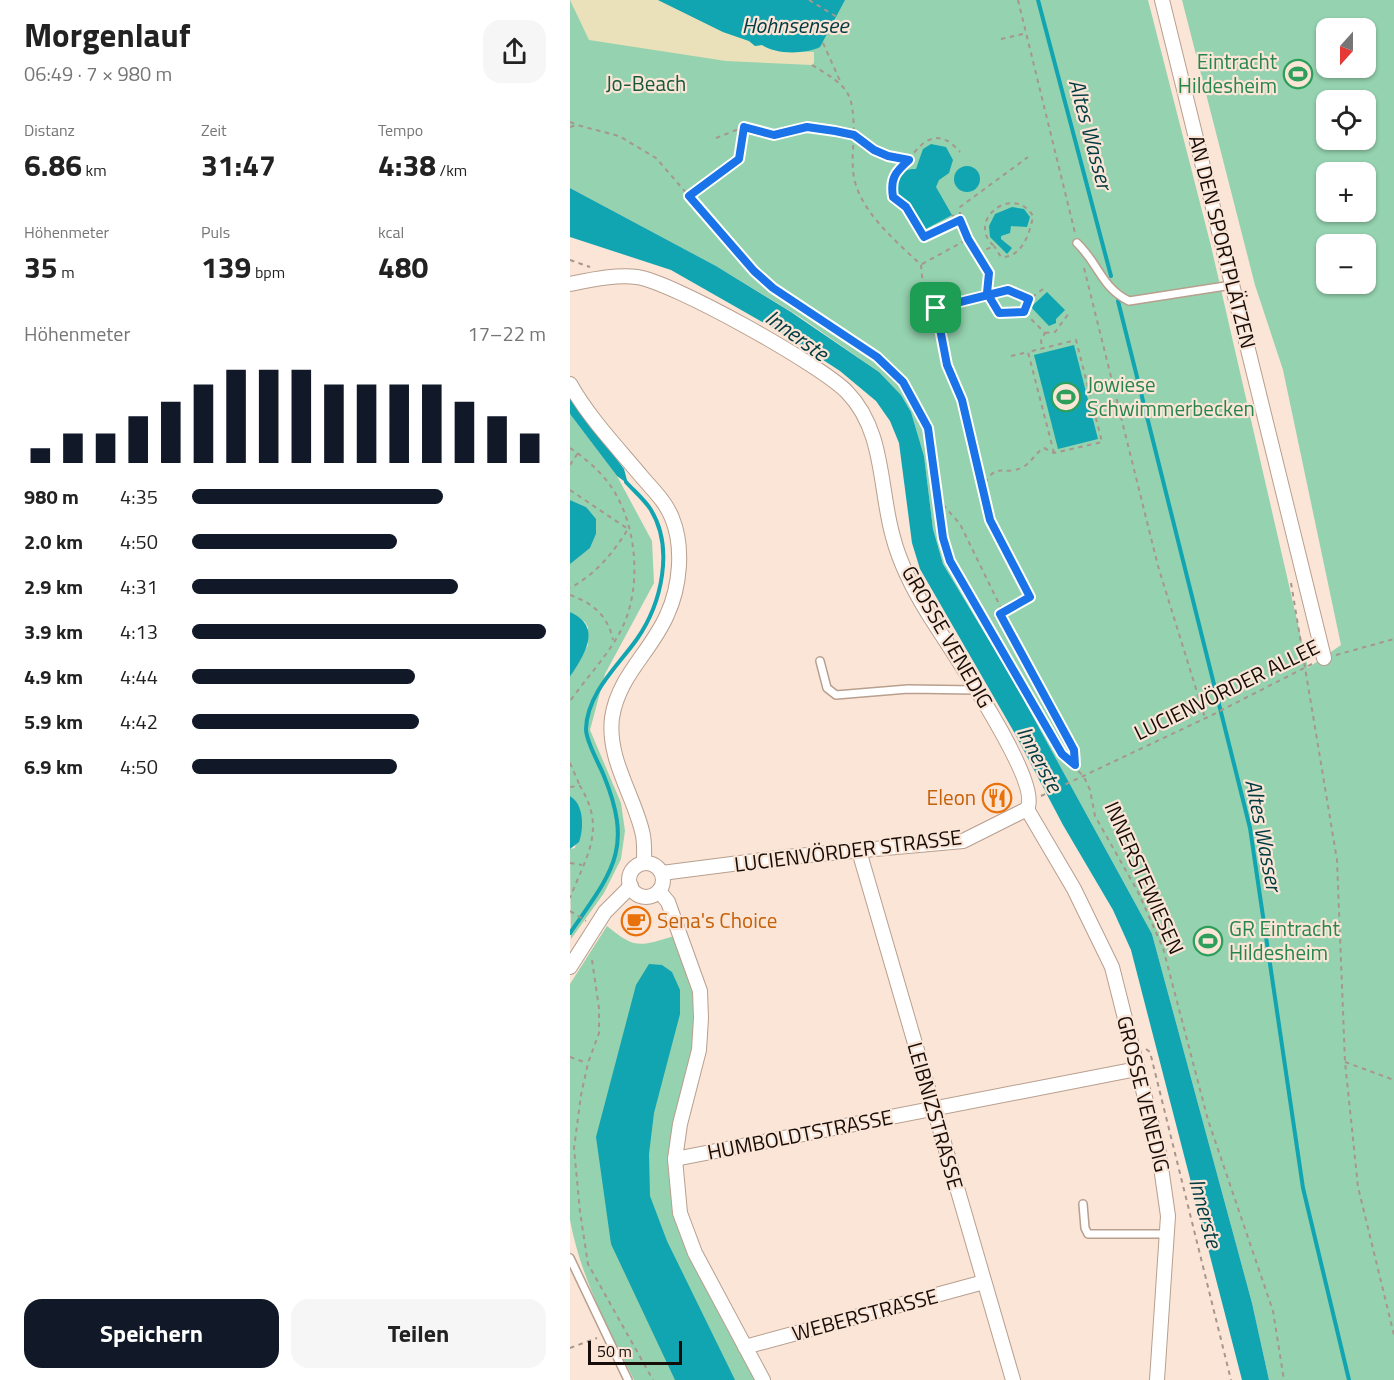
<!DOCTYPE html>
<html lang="de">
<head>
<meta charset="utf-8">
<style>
	body { margin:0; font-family:"Titillium Web",sans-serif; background:#f6f6f6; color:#222; height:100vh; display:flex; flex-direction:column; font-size:22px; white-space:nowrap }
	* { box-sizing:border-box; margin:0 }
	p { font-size:20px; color:#767676 }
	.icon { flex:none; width:33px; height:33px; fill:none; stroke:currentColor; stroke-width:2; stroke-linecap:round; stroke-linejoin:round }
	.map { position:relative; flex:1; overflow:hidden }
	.details { display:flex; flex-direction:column; background:#fff; width:570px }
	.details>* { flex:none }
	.needle { width:39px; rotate:201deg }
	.controls { position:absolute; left:746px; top:18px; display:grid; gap:12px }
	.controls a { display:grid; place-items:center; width:60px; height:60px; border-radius:12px; background:#fff; box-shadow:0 2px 4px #0004; font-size:30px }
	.scale { position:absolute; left:18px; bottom:15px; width:94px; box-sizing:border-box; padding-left:6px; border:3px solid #160d08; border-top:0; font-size:16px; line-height:21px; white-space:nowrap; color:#160d08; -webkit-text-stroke:4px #fbe5d7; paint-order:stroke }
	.pin { position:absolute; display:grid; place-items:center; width:51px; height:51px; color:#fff; margin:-26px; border-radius:12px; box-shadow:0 3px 9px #0006 }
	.round { display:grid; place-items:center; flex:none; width:63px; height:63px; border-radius:18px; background:#f6f6f6 }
	.summary { display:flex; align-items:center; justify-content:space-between; height:102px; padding:0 24px }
	h1 { font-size:33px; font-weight:700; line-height:45px }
	.metrics { display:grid; grid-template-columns:repeat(3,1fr); gap:9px; height:102px; padding:6px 24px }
	.metrics div { display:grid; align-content:center }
	.metrics b { font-size:30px; font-weight:700 }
	.metrics small { font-size:16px; font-weight:400 }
	.metrics p { font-size:16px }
	.chart { height:168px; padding:12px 24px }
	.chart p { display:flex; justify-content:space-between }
	.chart svg { width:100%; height:108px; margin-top:6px; stroke:#111827; stroke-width:6 }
	.button { display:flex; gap:12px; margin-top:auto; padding:12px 24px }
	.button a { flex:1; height:69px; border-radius:18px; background:#111827; color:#fff; font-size:24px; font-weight:700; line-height:69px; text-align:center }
	.button a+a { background:#f6f6f6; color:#222 }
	ul { padding:0 24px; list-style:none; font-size:20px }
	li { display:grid; grid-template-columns:96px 72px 1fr; align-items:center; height:45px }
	li i { height:15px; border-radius:8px; background:#111827 }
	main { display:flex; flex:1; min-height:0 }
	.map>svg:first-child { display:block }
</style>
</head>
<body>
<main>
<section class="details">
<div class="summary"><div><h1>Morgenlauf</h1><p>06:49 · 7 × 980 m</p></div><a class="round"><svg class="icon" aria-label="share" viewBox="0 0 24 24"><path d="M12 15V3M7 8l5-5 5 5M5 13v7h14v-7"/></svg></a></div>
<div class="metrics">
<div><p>Distanz</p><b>6.86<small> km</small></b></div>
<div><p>Zeit</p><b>31:47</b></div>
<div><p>Tempo</p><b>4:38<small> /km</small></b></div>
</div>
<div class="metrics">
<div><p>Höhenmeter</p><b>35<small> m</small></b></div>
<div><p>Puls</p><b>139<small> bpm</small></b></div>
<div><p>kcal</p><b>480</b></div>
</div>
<div class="chart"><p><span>Höhenmeter</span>17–22 m</p>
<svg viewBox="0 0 160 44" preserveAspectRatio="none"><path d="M5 44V38M15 44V32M25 44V32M35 44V25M45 44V19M55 44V12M65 44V6M75 44V6M85 44V6M95 44V12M105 44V12M115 44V12M125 44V12M135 44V19M145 44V25M155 44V32"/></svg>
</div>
<ul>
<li><b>980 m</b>4:35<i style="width:71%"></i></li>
<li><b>2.0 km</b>4:50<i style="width:58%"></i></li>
<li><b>2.9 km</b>4:31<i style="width:75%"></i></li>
<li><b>3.9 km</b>4:13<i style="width:100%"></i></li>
<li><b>4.9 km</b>4:44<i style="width:63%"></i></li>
<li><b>5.9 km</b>4:42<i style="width:64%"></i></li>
<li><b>6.9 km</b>4:50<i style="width:58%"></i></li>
</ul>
<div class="button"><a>Speichern</a><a>Teilen</a></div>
</section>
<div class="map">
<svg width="824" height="1380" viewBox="0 0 824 1380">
	<rect width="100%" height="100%" fill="#fbe5d7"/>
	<g fill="#95d2af" fill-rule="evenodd">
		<path d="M0,0h578l63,246 97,422 33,-23 -58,-275 -28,-85 -73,-285h212v1380h-125l-17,-77 -100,-369 -138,-252 -71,-118 -10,-35 -9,-73 -13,-44 -10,-17 -22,-23 -79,-55 -84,-51 -146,-78zM756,28h39v40h-39zM756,100h39v40h-39zM756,172h39v40h-39zM756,244h39v40h-39z"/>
		<path d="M0,414l47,62 35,65 2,42 -49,91 -15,56 31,73 4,28 -4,28 -17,34 -33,46 -1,-90 5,-1c2,-16 12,-42 -5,-52v-119l18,-32v-18l-4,-6 -14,-9v-50l20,-14 6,-14 -10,-27 -16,-7z"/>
		<path d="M37,926c29,24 33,20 67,10l18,51 4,57 -17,80v90l81,166h-126c-26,-53 -53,-101 -64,-160v-236z"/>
	</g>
	<polygon fill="#eae1bb" points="0,0 88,0 153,32 179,41 185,46 192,45 215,51 244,52 244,63 242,65 156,61 19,40"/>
	<g fill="#11a4b1">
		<path d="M88,0h187l-25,47c-14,7 -44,8 -58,-2l-7,1 -6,-5 -26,-9z"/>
		<path d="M361,144l15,3 7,13 -4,13 -10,7 -3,7 16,28 -30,16 -15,-28 -11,-12c0,-14 5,-22 20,-22l7,-20z"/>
		<circle cx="397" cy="179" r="13"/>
		<polygon points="0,188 146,266 221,312 309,372 331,395 341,412 354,456 363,529 373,564 444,682 582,934 682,1303 699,1380 672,1380 561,950 543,910 493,825 444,732 350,569 342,543 329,443 320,421 306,401 270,371 210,332 101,270 0,237"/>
		<polygon points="442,207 454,209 460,217 457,227 441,226 440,233 431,236 431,239 442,248 437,254 420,237 419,226 425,214"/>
		<polygon points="477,292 495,310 486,319 486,323 479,326 461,307"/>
		<polygon points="504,345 528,439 488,449 464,355"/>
		<polygon points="0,397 54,469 58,484 47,476 0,414"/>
		<polygon points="0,500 16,507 26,519 26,534 20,548 0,564"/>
		<path d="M0,612c33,15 15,42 0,65z"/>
		<path d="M0,796c14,8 14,32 9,46l-9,7z"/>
		<polygon points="79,964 92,965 102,972 110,990 110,1014 84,1113 79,1154 80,1196 97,1241 165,1380 105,1380 41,1244 26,1137 66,985"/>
	</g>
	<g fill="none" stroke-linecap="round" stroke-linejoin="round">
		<g stroke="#11a4b1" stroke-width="4">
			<polyline points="468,0 541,276"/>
			<polyline points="548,301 680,828 733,1188 779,1380"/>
			<path d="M0,933c42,-61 64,-83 34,-157 -5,-13 -18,-34 -18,-47 1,-36 32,-63 51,-90 25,-36 37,-91 14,-129 -6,-10 -17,-19 -25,-28"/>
		</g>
		<g stroke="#b89f8e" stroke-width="10">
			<g id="lane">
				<path d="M507,243c22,21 24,44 52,58l103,-16"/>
				<polyline points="250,661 257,688 266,695 338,689 406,690"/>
				<polyline points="513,1204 515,1228 518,1234 597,1234"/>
				<polyline points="0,1258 58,1380"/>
			</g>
		</g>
		<g stroke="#b89f8e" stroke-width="16">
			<g id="street">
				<polyline points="592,0 754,658"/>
				<path d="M0,284c20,-4 47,-10 67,-7 36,5 184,88 210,115 38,39 32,96 46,145 7,27 21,54 36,78 18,29 114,167 98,194"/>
				<path d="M0,384c19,34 48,64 72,93 11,13 24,25 30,41 12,29 8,69 -5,97 -16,37 -49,61 -55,103 -5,40 21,76 30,113 3,10 2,22 2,32"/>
				<polyline points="457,809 504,889 542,967 589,1153 598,1216 587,1380"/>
				<polyline points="289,851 443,1380"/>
				<circle cx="76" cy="880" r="17"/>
				<polyline points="92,873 216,857 393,841 457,809"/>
				<polyline points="89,891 98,902 130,991 131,1018 129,1050 110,1124 105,1159 110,1213 125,1253 193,1380"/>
				<polyline points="0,967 35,912 61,886"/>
				<polyline points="105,1159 567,1069"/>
				<polyline points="175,1347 414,1282"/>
			</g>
		</g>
		<g stroke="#a7968c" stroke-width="2" stroke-dasharray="4.5 4.5" stroke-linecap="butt">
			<polyline points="239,0 267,17"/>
			<polyline points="448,0 505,233"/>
			<polyline points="431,39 457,33"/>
			<polyline points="253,43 271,83"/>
			<path d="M242,65c38,23 41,26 42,70l20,15 35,10c-14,12 -19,19 -16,37l13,10 18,30 36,-16v-14l68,-50"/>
			<polyline points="0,122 7,125"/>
			<polyline points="0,127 7,125 49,136 86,158 184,271 203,288 307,357 333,382 358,428 373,538 380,561 492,754 514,777 520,790 525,816 568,892 593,948 638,1120 703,1311 714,1380"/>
			<path d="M146,138l28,-11 30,8 33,-8 47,8c-1,15 -3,32 1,47 9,33 42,60 66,83l3,31 12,12 11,57 15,36 19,89"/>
			<path d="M339,160c14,-22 31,-32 51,-8"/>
			<polyline points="119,196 169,159 174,128"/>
			<polyline points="382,215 390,221 398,239"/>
			<path d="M408,253l16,-7c-29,-25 19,-63 39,-30 -3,17 -11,42 -32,41l-7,-11"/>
			<polyline points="0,260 20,267"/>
			<polyline points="352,264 398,239 419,273 417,293 429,313 454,312 475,333 471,340 472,348"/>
			<polyline points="514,268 588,566 635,718"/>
			<polyline points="366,308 438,289 465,301"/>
			<polyline points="454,312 456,302 473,289"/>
			<polyline points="475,333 485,332 499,313"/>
			<polyline points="441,356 458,352"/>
			<path d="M0,448c15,10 30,23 40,37 27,38 32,100 13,141 -12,26 -36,51 -53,75"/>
			<path d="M484,453l-26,-101 48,-12 26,102 -48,11 -10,-5c-9,5 -12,14 -21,19 -21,11 -26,-9 -42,23l9,30 40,77 -30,17 74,137 1,14"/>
			<polyline points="0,465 8,453"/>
			<path d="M0,490l58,39c-15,24 -32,45 -58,59"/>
			<polyline points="367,498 390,524 433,612"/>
			<polyline points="721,583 767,860 775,1062 788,1187 824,1335"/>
			<path d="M0,595c23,8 38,21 43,45"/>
			<polyline points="418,624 430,614"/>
			<polyline points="766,655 824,639"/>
			<polyline points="0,763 10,786"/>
			<path d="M0,787l10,-1c27,44 6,70 -10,112"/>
			<polyline points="471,796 640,716 744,663"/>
			<polyline points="0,863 12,865"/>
			<polyline points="0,911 16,921"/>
			<polyline points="673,923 769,925"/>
			<polyline points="22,960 29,1008 29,1033 18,1063 11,1095 4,1148 10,1212 18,1264 83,1380"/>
			<polyline points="576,1049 580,1052 661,1380"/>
			<polyline points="0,1057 17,1063"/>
			<polyline points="775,1062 824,1080"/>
			<polyline points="0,1348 27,1338"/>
		</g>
		<use href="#lane" stroke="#fff" stroke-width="7"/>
		<use href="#street" stroke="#fff" stroke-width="14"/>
	</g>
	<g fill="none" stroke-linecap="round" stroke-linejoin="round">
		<g stroke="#fff" stroke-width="12">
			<path id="route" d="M366,308l11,57 15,35 28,120 40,77 -30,17 74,136 1,15 -13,-11 -112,-193 -7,-23 -15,-110 -25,-46 -26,-25 -104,-69 -19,-17 -65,-75 50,-37 5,-32 30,8 33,-8 28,4 19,4 20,15 14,6 21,4c-14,12 -19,19 -16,37l13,10 18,30 36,-17 8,19 21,34 -2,20 12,20 25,-1 5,-13 -21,-9 -72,18"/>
		</g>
		<use href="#route" stroke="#1a73e8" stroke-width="8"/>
	</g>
	<defs>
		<g id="stadium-ring" transform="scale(1.5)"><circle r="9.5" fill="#fbe5d7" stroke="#2e9e5b" stroke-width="1.5"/><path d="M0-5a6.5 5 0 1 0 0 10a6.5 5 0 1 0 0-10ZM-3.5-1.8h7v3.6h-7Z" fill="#2e9e5b"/></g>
		<g id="restaurant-ring" transform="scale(1.5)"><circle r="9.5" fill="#fbe5d7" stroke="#e8710a" stroke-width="1.5"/><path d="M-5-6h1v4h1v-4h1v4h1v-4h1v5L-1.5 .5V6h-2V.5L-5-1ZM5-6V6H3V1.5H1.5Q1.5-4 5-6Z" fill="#e8710a"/></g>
		<g id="cafe-ring" transform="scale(1.5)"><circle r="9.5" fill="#fbe5d7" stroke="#e8710a" stroke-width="1.5"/><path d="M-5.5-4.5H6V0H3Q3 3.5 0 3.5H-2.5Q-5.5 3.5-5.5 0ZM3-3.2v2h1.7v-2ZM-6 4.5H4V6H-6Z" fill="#e8710a"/></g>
	</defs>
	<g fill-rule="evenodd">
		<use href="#stadium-ring" x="728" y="74"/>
		<use href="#stadium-ring" x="496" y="397"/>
		<use href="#restaurant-ring" x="427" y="798"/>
		<use href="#cafe-ring" x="66" y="921"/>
		<use href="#stadium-ring" x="638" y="941"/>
	</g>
	<g text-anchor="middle" stroke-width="4.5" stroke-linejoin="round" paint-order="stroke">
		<g font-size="21" fill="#27864d" stroke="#fbe5d7" text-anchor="start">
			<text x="707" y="69" text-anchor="end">Eintracht<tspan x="707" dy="24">Hildesheim</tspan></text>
			<text x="517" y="392">Jowiese<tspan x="517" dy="24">Schwimmerbecken</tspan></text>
			<text x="659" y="936">GR Eintracht<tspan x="659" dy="24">Hildesheim</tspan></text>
		</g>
		<g font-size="21" fill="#15593a" stroke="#fbe5d7">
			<text x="76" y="91">Jo-Beach</text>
		</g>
		<g font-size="21" fill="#160d08" stroke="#fbe5d7">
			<text transform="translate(652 242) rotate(76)" y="7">AN DEN SPORTPLÄTZEN</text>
			<text transform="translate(377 637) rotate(60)" y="7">GROSSE VENEDIG</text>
			<text transform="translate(657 690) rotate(-26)" y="7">LUCIENVÖRDER ALLEE</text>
			<text transform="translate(278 851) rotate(-7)" y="7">LUCIENVÖRDER STRASSE</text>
			<text transform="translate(574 878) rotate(66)" y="7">INNERSTEWIESEN</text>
			<text transform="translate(573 1094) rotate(76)" y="7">GROSSE VENEDIG</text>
			<text transform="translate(365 1116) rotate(74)" y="7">LEIBNIZSTRASSE</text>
			<text transform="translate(230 1135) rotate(-11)" y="7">HUMBOLDTSTRASSE</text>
			<text transform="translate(295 1315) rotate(-15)" y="7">WEBERSTRASSE</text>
		</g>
		<g font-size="21" fill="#c56008" stroke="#fbe5d7" text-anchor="end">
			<text x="406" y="805">Eleon</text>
			<text x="87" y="928" text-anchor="start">Sena's Choice</text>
		</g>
		<g font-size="22" font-style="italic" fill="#003c42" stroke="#fbe5d7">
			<text x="225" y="33">Hohnsensee</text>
			<text transform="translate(521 134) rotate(75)" y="8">Altes Wasser</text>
			<text transform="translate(227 335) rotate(36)" y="8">Innerste</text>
			<text transform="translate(470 759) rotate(62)" y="8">Innerste</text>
			<text transform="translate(694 835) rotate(79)" y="8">Altes Wasser</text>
			<text transform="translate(636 1213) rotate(75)" y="8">Innerste</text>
		</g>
	</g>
</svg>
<div class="controls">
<a><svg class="needle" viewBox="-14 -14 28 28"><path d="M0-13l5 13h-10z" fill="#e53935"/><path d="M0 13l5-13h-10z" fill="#767676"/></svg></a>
<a><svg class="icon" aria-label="locate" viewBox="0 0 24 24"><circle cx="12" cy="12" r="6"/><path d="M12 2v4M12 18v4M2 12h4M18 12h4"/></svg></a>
<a>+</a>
<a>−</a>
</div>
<div class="scale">50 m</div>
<div class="pin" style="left:366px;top:308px;background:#1e9e55"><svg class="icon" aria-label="arrive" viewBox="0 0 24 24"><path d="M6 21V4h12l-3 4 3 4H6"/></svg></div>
</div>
</main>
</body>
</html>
